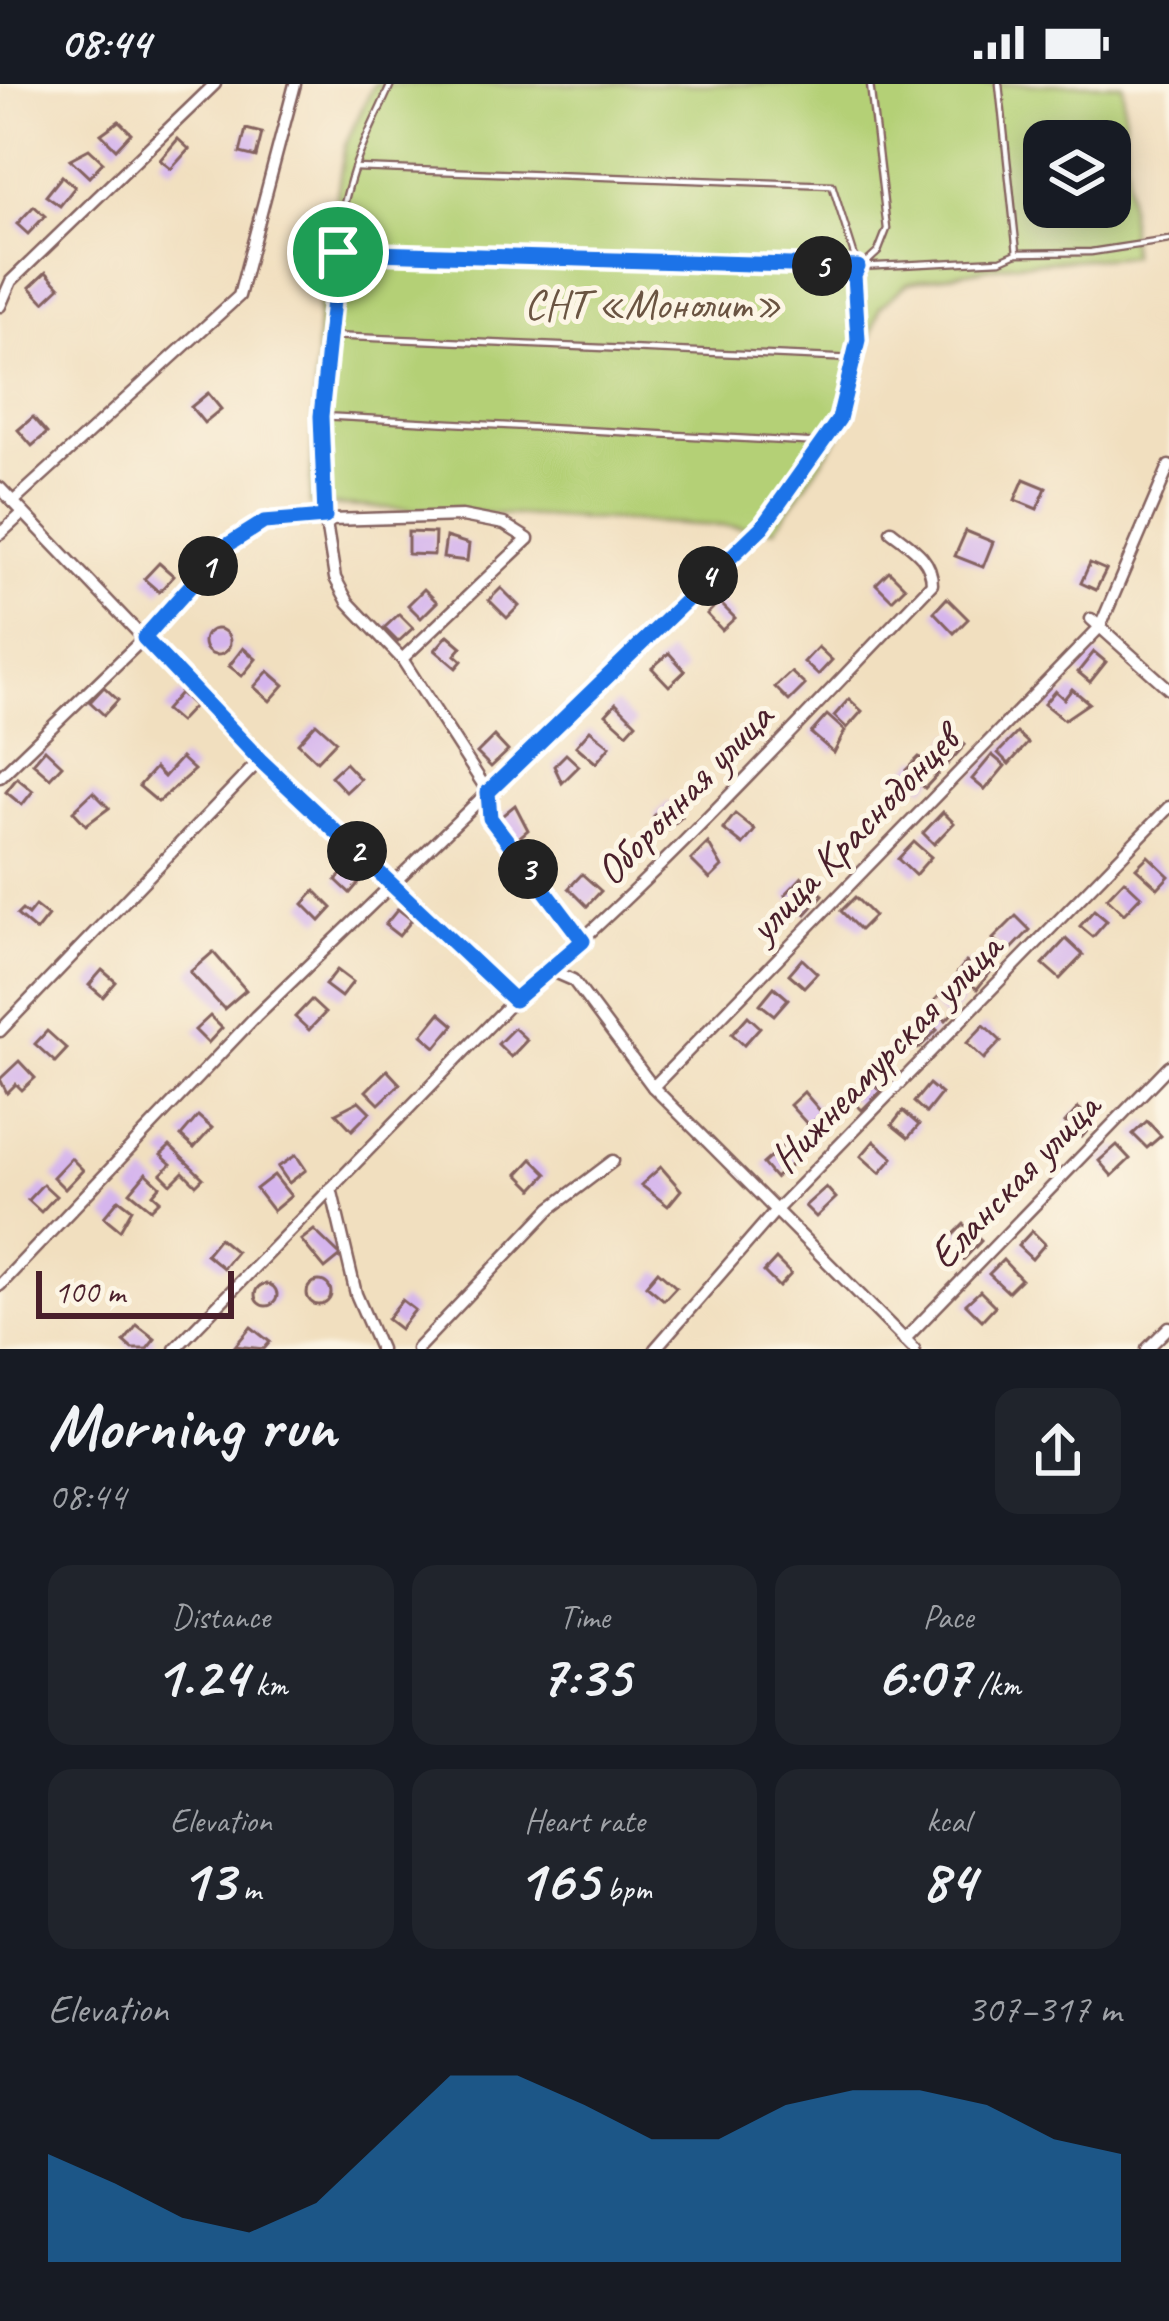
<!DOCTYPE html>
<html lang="en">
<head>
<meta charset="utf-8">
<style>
	body { margin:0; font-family:Caveat,sans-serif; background:#20242c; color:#f1f3f6; height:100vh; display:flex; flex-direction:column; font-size:45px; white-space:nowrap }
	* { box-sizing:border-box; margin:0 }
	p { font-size:39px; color:#9ea1a6 }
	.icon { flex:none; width:66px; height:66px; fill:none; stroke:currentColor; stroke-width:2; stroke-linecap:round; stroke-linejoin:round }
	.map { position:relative; height:1265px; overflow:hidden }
	.side { display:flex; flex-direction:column; background:#171b24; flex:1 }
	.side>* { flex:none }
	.buttons { position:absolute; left:1023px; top:36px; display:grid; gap:24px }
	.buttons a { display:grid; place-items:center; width:108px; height:108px; border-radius:24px; background:#171b24; box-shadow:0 6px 30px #0003; font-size:60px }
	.scale { position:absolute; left:36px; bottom:30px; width:198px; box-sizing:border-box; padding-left:12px; border:6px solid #4a1f2b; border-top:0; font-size:33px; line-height:42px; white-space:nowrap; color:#4a1f2b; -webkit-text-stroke:9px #fcf5e5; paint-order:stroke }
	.pin { position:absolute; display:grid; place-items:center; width:102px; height:102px; color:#fff; margin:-51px; border:6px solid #fff; border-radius:50%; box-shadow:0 3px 12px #0007 }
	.km { position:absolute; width:60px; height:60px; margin:-30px; border-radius:50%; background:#222; color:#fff; font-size:33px; line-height:60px; text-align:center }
	.round { display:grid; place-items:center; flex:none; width:126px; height:126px; border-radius:24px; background:#20242c }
	.summary { display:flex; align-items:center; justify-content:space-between; height:204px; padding:0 48px }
	h1 { font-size:66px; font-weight:800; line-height:90px }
	.stats { display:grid; grid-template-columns:repeat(3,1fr); gap:18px; height:204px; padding:12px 48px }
	.stats div { display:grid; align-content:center; border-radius:24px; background:#20242c; text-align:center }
	.stats b { font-size:60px; font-weight:800 }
	.stats small { font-size:33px; font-weight:400 }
	.stats p { font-size:33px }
	.chart { height:336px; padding:24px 48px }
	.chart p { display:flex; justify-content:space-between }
	.chart svg { width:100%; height:216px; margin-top:12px; fill:#1f6fb2; opacity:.7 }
	.status { display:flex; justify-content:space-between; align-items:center; height:84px; padding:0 60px; background:#171b24; direction:ltr }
	.status svg { height:33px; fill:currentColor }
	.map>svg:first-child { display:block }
</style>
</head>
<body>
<div class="status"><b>08:44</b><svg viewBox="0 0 49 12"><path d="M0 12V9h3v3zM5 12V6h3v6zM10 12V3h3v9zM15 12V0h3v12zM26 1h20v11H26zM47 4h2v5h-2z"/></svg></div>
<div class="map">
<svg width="1169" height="1265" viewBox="0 0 1169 1265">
	<rect width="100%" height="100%" fill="#fcf5e5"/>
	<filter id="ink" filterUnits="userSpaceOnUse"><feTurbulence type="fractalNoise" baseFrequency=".00833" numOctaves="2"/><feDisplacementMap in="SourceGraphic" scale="24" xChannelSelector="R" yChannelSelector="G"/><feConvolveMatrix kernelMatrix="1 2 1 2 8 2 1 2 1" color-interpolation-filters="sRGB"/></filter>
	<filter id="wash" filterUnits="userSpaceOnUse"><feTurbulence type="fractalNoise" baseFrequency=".004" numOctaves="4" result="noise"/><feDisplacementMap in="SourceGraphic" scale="48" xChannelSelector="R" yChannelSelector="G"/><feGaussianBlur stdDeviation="2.7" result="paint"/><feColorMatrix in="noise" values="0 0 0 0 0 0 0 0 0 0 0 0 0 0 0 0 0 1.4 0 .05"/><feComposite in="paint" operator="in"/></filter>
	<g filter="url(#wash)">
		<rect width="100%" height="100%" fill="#f1dfbf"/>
		<path fill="#b4d076" stroke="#7f7850" stroke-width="3" fill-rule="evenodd" d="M374,0h749l8,172 -121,8 -102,19 -28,24 -40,128 -65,94 -465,-25 9,-198 26,-161zM1044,57h66v66h-66z"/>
		<g id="blocks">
			<g fill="#d5b5ed">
				<polygon points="119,37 131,49 116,65 101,50"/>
				<polygon points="246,45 262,49 256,73 240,69"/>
				<polygon points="178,55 189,65 171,85 160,76"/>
				<polygon points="89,65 103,78 89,93 70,75"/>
				<polygon points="62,92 75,103 60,122 46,112"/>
				<polygon points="34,122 45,132 28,150 17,140"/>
				<polygon points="46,188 60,203 44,218 30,203"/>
				<polygon points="208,309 221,325 204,339 191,323"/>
				<polygon points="33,333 47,349 32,362 18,346"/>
				<polygon points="1024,395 1046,404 1037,425 1015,416"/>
				<polygon points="966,447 993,458 983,483 955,472"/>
				<polygon points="408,448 435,449 434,471 408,470"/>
				<polygon points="446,453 469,460 467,477 443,474"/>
				<polygon points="159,479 174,492 159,508 144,495"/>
				<polygon points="1090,479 1106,486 1096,506 1081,499"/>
				<polygon points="889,487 905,503 892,516 876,500"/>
				<polygon points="501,504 519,522 507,534 489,516"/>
				<polygon points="424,505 437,518 421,534 408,521"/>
				<polygon points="947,514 968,535 954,549 934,528"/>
				<polygon points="719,518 735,534 722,546 707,530"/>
				<polygon points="399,530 413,544 398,558 384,544"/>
				<circle cx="217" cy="558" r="13"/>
				<polygon points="448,551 462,563 455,571 462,577 456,584 435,566"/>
				<polygon points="818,563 832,576 818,591 804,578"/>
				<polygon points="243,564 256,575 242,592 229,582"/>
				<polygon points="1094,568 1106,578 1090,598 1078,588"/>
				<polygon points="669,569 685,587 669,602 652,584"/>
				<polygon points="268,587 284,601 270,617 254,603"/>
				<polygon points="791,588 805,601 789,617 775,603"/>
				<polygon points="104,603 118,616 104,631 90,618"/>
				<polygon points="1072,605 1089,619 1064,636 1044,620 1055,607 1064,615"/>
				<polygon points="180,609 194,622 179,638 165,626"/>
				<polygon points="849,615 862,627 847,644 834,632"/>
				<polygon points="616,619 636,639 627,649 606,630"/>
				<polygon points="827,631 845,647 834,669 811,649"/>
				<polygon points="316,639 336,657 317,677 298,659"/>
				<polygon points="590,646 610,662 596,679 576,662"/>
				<polygon points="951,649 965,661 945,683 937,675"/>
				<polygon points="1017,649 1028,659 1009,680 998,669"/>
				<polygon points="494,652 508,667 491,683 477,669"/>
				<polygon points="45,665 62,681 50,694 33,679"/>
				<polygon points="566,670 579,682 562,699 554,682"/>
				<polygon points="992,671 1005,682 985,706 972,695"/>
				<polygon points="919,673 938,690 925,704 906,686"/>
				<polygon points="181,674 194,686 158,718 139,702 155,684 164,693"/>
				<polygon points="345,679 360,695 346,708 331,692"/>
				<polygon points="17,694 33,707 22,721 6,708"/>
				<polygon points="93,708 109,724 86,741 73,727"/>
				<polygon points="668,718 682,733 667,746 654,732"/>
				<polygon points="515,721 528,746 515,757 498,735"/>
				<polygon points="943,728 954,739 934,760 923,749"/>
				<polygon points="735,730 755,746 743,761 723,745"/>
				<polygon points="914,758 931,773 915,791 898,775"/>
				<polygon points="708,759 722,783 710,795 691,776"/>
				<polygon points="1148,772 1169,792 1158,804 1136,784"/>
				<polygon points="349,782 363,794 350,809 336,796"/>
				<polygon points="582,790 601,807 587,822 569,804"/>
				<polygon points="802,793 823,811 806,830 785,811"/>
				<polygon points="1124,796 1141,812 1124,830 1107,814"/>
				<polygon points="315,807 332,824 320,837 303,820"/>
				<polygon points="855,813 874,832 860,846 841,827"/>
				<polygon points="35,822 48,832 36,847 17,831 22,826 28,831"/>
				<polygon points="398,825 412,836 399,852 385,841"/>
				<polygon points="1094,826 1107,837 1093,853 1080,842"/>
				<polygon points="1016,832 1030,846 1008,869 993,855"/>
				<polygon points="1066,855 1083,871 1060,895 1043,880"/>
				<polygon points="213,868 246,906 224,925 190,888"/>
				<polygon points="802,875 817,889 804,903 789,890"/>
				<polygon points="980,876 992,886 977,905 957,889 966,878 974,884"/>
				<polygon points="102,886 116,898 103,913 89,901"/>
				<polygon points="337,886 353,898 341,913 325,901"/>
				<polygon points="774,903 788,915 774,931 760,920"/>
				<polygon points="947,904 962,919 946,936 931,920"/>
				<polygon points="311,916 325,929 309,946 295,933"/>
				<polygon points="440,929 454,941 436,963 422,951"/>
				<polygon points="210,932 222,944 208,959 195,946"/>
				<polygon points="748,932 760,943 744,961 732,950"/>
				<polygon points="923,933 937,946 918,965 905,952"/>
				<polygon points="984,941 1001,957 984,975 967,959"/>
				<polygon points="514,944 527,956 511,973 498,960"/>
				<polygon points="47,947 67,965 55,978 35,960"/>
				<polygon points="19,977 35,994 22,1006 16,1000 7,1009 0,995"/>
				<polygon points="387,986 400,1000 379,1020 366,1007"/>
				<polygon points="866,993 881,1007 862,1026 848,1012"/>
				<polygon points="929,1000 941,1010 926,1029 914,1018"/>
				<polygon points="804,1008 822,1029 809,1042 790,1021"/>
				<polygon points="359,1017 370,1028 352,1046 336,1029"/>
				<polygon points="1078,1024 1095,1038 1082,1053 1065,1039"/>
				<polygon points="903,1027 919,1041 908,1054 892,1041"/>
				<polygon points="198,1032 212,1044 194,1064 181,1052"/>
				<polygon points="1147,1037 1161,1052 1147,1064 1133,1050"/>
				<polygon points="874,1057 893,1074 880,1089 861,1072"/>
				<polygon points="784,1061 797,1076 775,1094 763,1080"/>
				<polygon points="1117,1061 1130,1075 1112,1092 1099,1077"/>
				<polygon points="170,1062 203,1094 196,1101 183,1088 171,1100 161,1090 171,1080 161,1071"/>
				<polygon points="296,1071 306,1086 289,1099 278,1083"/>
				<polygon points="71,1074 83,1086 65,1105 53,1093"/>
				<polygon points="532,1075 547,1090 533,1105 518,1090"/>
				<polygon points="661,1083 681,1106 668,1122 641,1101"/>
				<polygon points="146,1089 160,1102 153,1110 160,1116 151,1125 130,1108"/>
				<polygon points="274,1091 291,1112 273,1127 256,1105"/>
				<polygon points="43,1100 56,1112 41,1128 28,1116"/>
				<polygon points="826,1103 836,1114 816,1133 805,1122"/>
				<polygon points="119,1115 132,1125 120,1146 104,1133"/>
				<polygon points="964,1140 981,1157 963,1176 946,1158"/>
				<polygon points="314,1146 341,1172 325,1185 301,1156"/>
				<polygon points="1032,1147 1045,1160 1032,1175 1018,1162"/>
				<polygon points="219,1154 236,1168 223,1184 206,1170"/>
				<polygon points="776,1175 791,1190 779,1203 764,1188"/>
				<polygon points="1003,1176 1021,1195 1008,1208 989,1190"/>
				<polygon points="658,1187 676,1203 664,1216 646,1201"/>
				<circle cx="319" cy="1209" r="12"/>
				<circle cx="266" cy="1211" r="11"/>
				<polygon points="980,1207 995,1222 982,1236 966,1220"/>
				<polygon points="402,1216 415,1226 400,1245 387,1235"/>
				<polygon points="137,1241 155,1255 147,1265 132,1265 124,1258"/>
				<polygon points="251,1243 270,1258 264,1265 235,1262"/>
			</g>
		</g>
	</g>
	<g filter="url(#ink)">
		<use href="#blocks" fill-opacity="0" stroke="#84625f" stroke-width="3"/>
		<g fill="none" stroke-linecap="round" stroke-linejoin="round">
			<g stroke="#84625f" stroke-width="9">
				<g id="service">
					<polyline points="999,0 1017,169 1091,168 1169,156"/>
					<polyline points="355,84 832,101 858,183"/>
					<polyline points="338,168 858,183 1001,176 1017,169"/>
					<polyline points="329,252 856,275"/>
					<polyline points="321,332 823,359"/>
					<path d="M325,433c-4,-105 -4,-249 29,-348 10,-29 25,-57 37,-85"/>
					<path d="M763,442c70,-98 100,-124 90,-251l25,-23 9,-23 -17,-145"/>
				</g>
			</g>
			<g stroke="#84625f" stroke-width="15">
				<g id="minor">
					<polyline points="0,222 11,197 215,0"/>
					<polyline points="0,404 260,676 514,916"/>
					<polyline points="13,418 239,212 295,0"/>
					<polyline points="325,433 335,494 348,518 402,575 488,708 490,733 583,857"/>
					<polyline points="0,450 23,429"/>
					<polyline points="1091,535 1169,605"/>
					<polyline points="0,693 144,554 226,462 264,438 462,432 504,440 528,455 402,575"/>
					<polyline points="550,886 573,896 653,1003 914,1265"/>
					<polyline points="0,947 260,676"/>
					<polyline points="653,1003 1100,543 1169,382"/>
					<polyline points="331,1104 356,1210 380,1265"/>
					<polyline points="0,1201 256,932 763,442"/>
					<polyline points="904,1256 1169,982"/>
					<path d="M175,1265l339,-349c149,-127 282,-275 418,-416 0,-26 -22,-38 -41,-53"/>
					<polyline points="417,1265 551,1124 613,1077"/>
					<polyline points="655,1265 776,1126 1169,723"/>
					<polyline points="1147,1265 1169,1243"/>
				</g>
			</g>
			<use href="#service" stroke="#fff" stroke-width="4.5"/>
			<use href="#minor" stroke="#fff" stroke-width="10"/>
		</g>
	</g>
	<g fill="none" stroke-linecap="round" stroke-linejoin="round" filter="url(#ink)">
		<g stroke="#fff" stroke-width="24">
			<polygon id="route" points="338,168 858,183 854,191 858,256 839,335 763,442 488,708 490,734 583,857 514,916 260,676 144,554 226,462 264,438 325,433 321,332"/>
		</g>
		<use href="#route" stroke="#1a73e8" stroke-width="15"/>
	</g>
	<g text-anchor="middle" stroke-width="10" stroke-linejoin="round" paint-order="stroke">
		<g font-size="42" fill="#6a5442" stroke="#fcf5e5">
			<text x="653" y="234">СНТ «Монолит»</text>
		</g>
		<g font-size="42" fill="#4a1f2b" stroke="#fcf5e5">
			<text transform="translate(683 709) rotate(-46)" y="15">Оборонная улица</text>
			<text transform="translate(852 749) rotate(-46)" y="15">улица Краснодонцев</text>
			<text transform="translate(885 968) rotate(-46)" y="15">Нижнеамурская улица</text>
			<text transform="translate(1013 1096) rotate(-46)" y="15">Еланская улица</text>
		</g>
	</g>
</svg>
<div class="buttons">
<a><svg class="icon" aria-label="layers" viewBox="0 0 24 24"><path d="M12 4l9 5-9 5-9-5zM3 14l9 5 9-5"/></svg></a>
</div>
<div class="scale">100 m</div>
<div class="pin" style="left:338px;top:168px;background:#1e9e55"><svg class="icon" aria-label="arrive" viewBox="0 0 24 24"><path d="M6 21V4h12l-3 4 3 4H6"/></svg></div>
<b class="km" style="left:208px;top:482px">1</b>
<b class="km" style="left:357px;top:767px">2</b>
<b class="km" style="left:528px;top:785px">3</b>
<b class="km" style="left:708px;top:492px">4</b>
<b class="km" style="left:822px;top:182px">5</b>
</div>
<section class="side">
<div class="summary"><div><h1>Morning run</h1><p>08:44</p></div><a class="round"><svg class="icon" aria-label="share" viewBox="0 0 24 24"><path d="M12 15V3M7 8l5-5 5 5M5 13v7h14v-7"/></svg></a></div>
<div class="stats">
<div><p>Distance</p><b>1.24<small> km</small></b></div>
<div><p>Time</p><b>7:35</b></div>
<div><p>Pace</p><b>6:07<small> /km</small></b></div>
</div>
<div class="stats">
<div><p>Elevation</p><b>13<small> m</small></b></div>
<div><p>Heart rate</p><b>165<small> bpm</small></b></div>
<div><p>kcal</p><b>84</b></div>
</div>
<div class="chart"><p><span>Elevation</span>307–317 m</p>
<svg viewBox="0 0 160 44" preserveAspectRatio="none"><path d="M0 44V22L10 28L20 35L30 38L40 32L50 19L60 6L70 6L80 12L90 19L100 19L110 12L120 9L130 9L140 12L150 19L160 22V44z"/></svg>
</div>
</section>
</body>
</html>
